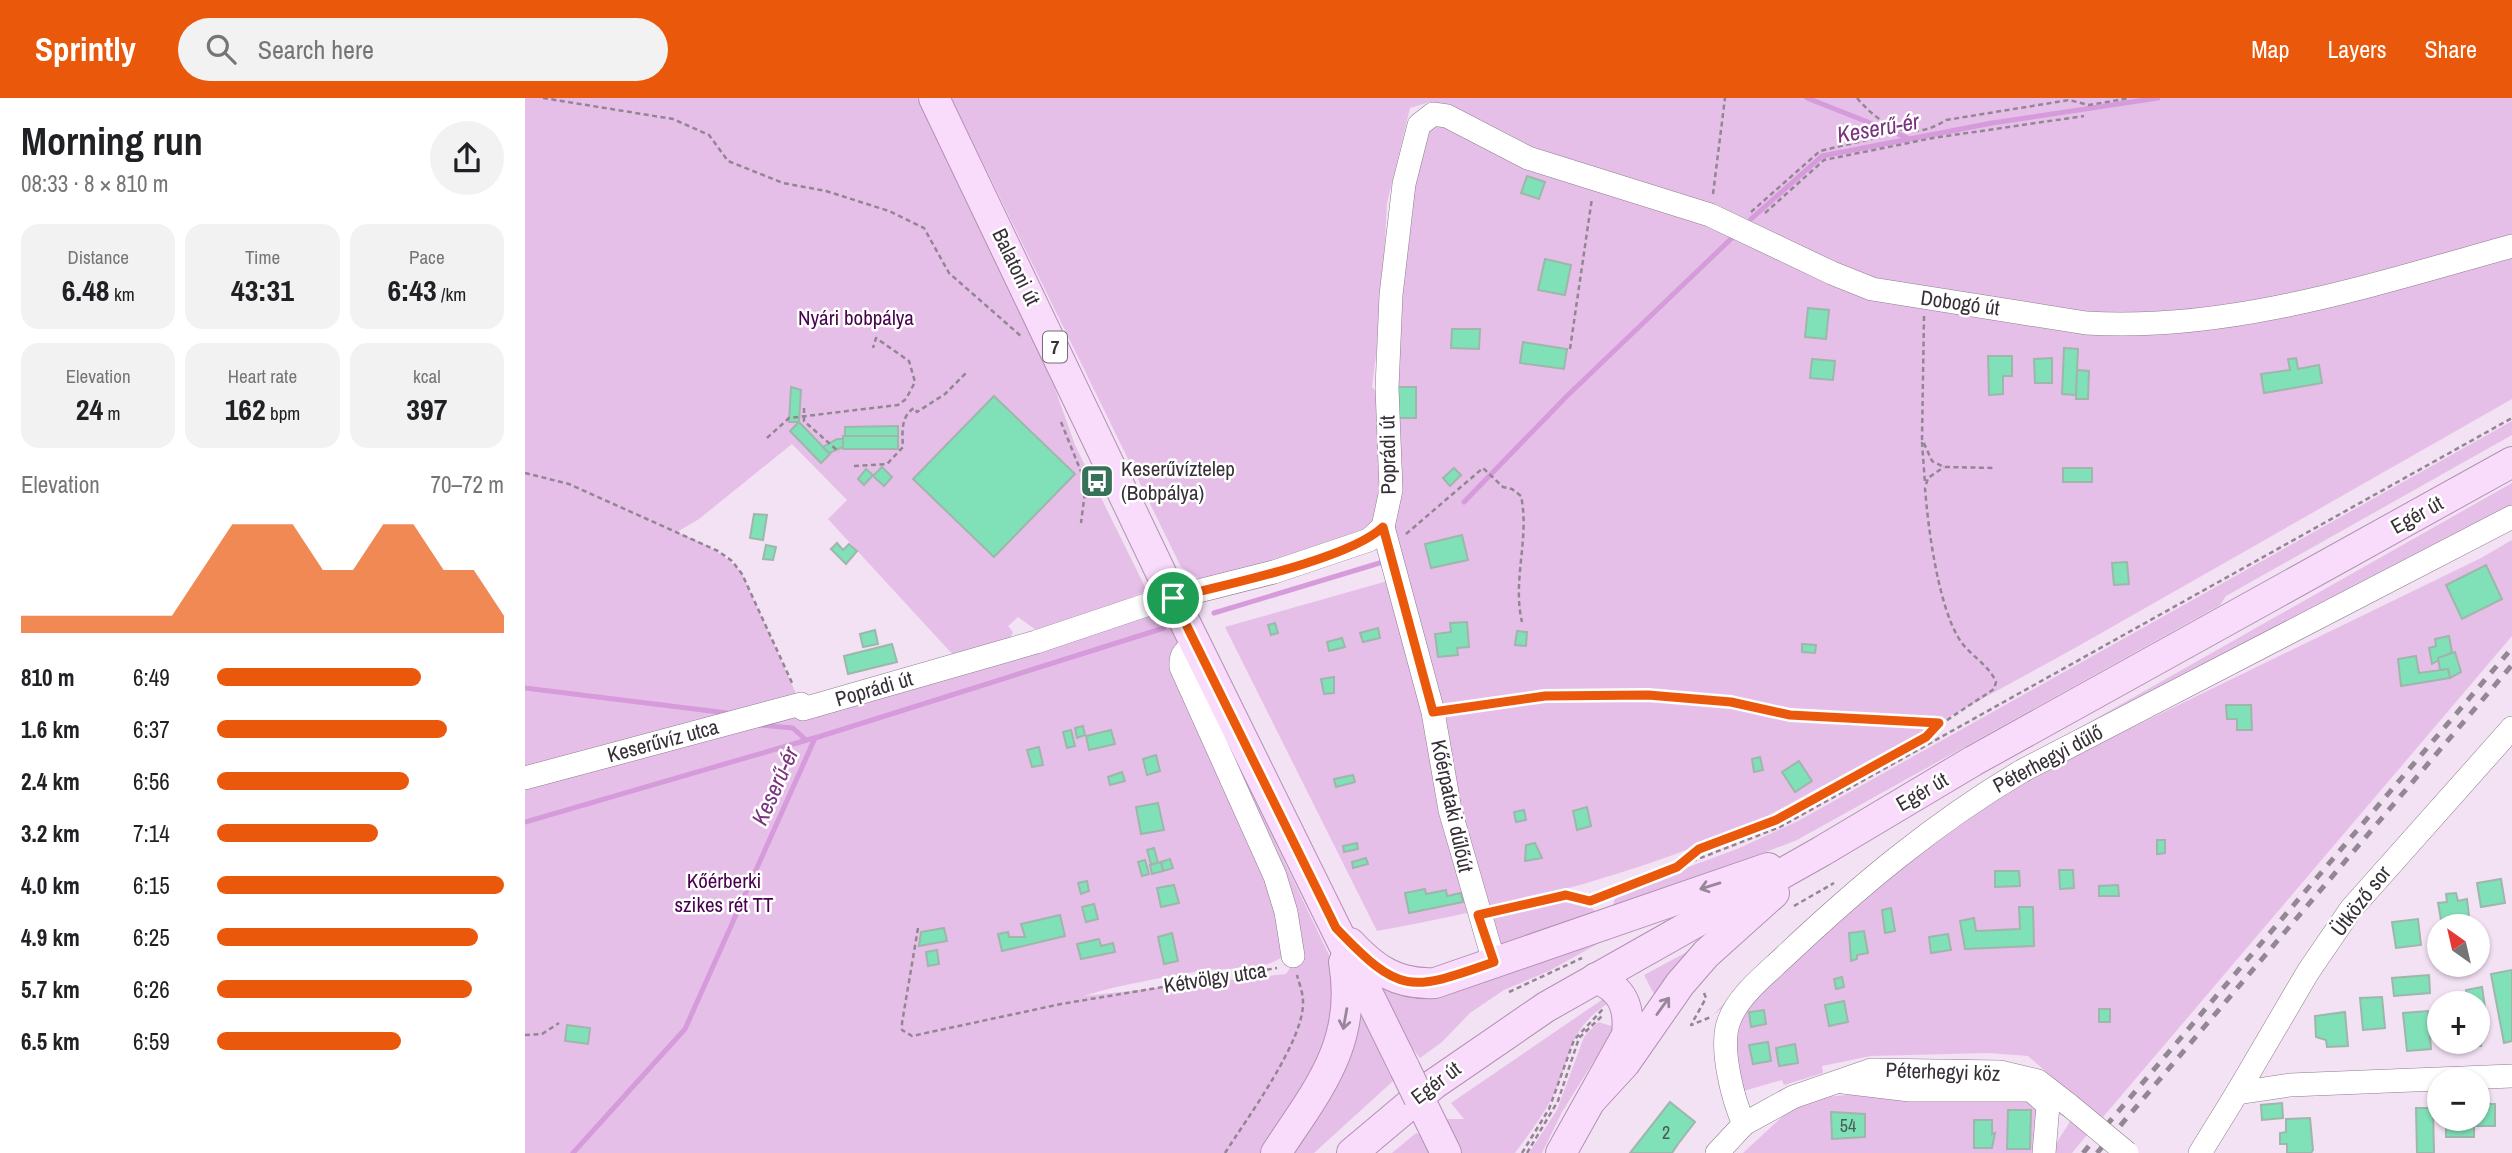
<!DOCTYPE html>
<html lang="en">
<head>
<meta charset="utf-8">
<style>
	body { margin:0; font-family:"Archivo Narrow",sans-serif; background:#f2f2f2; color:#202124; height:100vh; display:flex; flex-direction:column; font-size:26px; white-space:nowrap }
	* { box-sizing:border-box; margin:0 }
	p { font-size:23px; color:#757577 }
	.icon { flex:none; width:38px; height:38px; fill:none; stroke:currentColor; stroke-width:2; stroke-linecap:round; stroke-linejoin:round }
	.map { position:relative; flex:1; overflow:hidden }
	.drawer { display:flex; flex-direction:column; background:#fff; width:525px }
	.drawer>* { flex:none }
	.needle { width:46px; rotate:326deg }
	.tools { position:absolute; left:1902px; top:816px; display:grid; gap:14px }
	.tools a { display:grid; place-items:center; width:63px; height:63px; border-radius:50%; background:#fff; box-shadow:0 2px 5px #0004; font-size:35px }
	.pin { position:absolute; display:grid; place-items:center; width:60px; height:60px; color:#fff; margin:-30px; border:4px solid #fff; border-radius:50%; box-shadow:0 2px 7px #0007 }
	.round { display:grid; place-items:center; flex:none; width:74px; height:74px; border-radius:37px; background:#f2f2f2 }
	.summary { display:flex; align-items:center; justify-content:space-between; height:119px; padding:0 21px }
	h1 { font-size:38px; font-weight:700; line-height:52px }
	.stats { display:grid; grid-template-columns:repeat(3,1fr); gap:10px; height:119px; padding:7px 21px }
	.stats div { display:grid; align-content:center; border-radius:18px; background:#f2f2f2; text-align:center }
	.stats b { font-size:30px; font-weight:700 }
	.stats small { font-size:19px; font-weight:400 }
	.stats p { font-size:19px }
	.chart { height:196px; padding:14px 21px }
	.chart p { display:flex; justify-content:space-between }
	.chart svg { width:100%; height:126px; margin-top:7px; fill:#ea580c; opacity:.7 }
	ul { padding:0 21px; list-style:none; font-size:23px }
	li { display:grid; grid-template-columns:112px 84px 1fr; align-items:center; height:52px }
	li i { height:18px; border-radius:9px; background:#ea580c }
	header { display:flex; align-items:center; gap:42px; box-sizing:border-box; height:98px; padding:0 35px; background:#ea580c; color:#fff }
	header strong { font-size:33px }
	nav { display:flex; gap:38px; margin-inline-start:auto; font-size:24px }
	.search { width:490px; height:63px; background:#f2f2f2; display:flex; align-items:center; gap:18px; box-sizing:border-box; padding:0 24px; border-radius:38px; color:#757577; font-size:26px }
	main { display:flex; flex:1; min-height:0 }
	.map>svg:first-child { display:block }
</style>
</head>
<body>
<header>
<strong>Sprintly</strong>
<div class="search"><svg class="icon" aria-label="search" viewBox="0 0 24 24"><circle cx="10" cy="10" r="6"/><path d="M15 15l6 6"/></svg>Search here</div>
<nav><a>Map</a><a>Layers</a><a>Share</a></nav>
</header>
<main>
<section class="drawer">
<div class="summary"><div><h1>Morning run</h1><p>08:33 · 8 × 810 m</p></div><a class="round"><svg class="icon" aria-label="share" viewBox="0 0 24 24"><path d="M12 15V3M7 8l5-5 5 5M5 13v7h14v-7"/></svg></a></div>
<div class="stats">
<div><p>Distance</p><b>6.48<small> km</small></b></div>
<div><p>Time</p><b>43:31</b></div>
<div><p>Pace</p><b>6:43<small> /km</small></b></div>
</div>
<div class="stats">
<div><p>Elevation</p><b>24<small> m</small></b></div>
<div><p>Heart rate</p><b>162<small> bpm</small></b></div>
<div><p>kcal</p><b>397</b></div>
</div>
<div class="chart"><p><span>Elevation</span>70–72 m</p>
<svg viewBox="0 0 160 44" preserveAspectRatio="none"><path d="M0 44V38L10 38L20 38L30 38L40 38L50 38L60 22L70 6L80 6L90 6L100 22L110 22L120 6L130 6L140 22L150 22L160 38V44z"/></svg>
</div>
<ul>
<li><b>810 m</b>6:49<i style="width:71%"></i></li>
<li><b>1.6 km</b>6:37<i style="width:80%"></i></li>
<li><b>2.4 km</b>6:56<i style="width:67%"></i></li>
<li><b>3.2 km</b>7:14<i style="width:56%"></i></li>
<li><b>4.0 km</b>6:15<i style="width:100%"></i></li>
<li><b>4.9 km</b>6:25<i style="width:91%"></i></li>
<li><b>5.7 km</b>6:26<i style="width:89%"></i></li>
<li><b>6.5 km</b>6:59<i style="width:64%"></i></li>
</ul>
</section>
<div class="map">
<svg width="1987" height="1055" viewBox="0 0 1987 1055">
	<rect width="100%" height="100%" fill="#f3e1f4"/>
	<g fill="#e6bfe8">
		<path d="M0,0h392l103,212 34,76 21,59 72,146 -107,42 -22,-16 -10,9 5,6 -4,9 -54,16 -127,-138 19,-19 -55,-56 -93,75 -22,13c24,11 48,20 65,42l61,135 233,-67 137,-44 23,47 -11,6 -4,16 94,209 13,76c-22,22 -60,14 -88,19 -38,7 -79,13 -116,25l202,-22 10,-15 -8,-54 -12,-35 -83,-186 -5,-22 3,-3 47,92 15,45 76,159c21,77 -24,136 -65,198h-739z"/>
		<path d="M426,0h1561v301l-437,249 -313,171c-121,55 -253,88 -385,112l-152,-304 180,-51 -13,-48 2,-183 19,-205 32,-25 -15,-13 -20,6 -23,95 -6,113 -9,71 10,11v117c-44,39 -123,53 -180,65l-21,-13z"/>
		<polygon points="1987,323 1987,337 1701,498 1695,507 1272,742 1087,814 1090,799 1104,791 1212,751 1273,723"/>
		<polygon points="1987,385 1987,413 1483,675 1187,918 1271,831 1310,796 1459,684"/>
		<polygon points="1987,442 1987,538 1573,1025 1539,989 1503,958 1463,955 1346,958 1297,968 1298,975 1259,987 1257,982 1215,994 1210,942 1215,919 1244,884 1354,783 1493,685 1956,460"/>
		<polygon points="1041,798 1063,805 1072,816 981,848 972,842 961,820"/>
		<polygon points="1083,840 1024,873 979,892 945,915 917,944 895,960 879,940 851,884"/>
		<polygon points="1175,847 1132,902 1119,877"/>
		<path d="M1081,899l4,5c-45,29 -37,54 -58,96 -10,19 -24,37 -37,55h-55l-15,-34h19l-13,-16z"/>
		<polygon points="836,911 863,963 861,969 868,983 789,1055 768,1055 819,973"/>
		<polygon points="1073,924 1090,929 1037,1014 1017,1055 1004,1055 1032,1012 1059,939"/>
		<polygon points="1341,995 1478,996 1515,1007 1516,1055 1218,1055 1260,1016 1291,1000"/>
		<polygon points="1539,1010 1566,1032 1547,1055 1525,1055 1546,1022 1534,1016"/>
		<polygon points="891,1035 900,1038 909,1055 867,1055"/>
	</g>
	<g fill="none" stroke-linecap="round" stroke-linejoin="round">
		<g stroke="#d69bda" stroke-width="5">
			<polyline points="1282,0 1383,40"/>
			<polyline points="1226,121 1297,58 1467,25 1633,0"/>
			<polyline points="939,404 1042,298 1210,137"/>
			<polyline points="689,515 858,464"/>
			<polyline points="0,590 202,615"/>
			<polyline points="233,627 268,630 281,642"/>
			<polyline points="0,724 289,640"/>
			<polyline points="48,1055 160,931 290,640 639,530"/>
		</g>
	</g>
	<g fill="#80e0b8" stroke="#9eb6ab" stroke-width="2">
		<polygon points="1002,78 1020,84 1014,101 996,95"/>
		<polygon points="1020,161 1046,167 1040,197 1013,192"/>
		<polygon points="1283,210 1304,212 1301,241 1280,239"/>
		<polygon points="927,231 955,231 954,251 926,250"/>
		<polygon points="998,244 1042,251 1039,271 995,265"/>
		<polygon points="1539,250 1553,251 1551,297 1537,296"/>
		<polygon points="1463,258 1487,258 1487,278 1478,278 1478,296 1464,297"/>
		<polygon points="1527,260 1527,285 1510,285 1509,261"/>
		<polygon points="1771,260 1773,271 1794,267 1797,285 1739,295 1736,276 1765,272 1763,261"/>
		<polygon points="1287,261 1310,263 1308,282 1285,280"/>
		<polygon points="1552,272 1564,273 1563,301 1551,301"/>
		<polygon points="266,289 276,292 274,324 264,324"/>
		<rect x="871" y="289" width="20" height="31"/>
		<polygon points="469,298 550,376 469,459 388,381"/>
		<polygon points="274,324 305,356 296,365 265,333"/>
		<polygon points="373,328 373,338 320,338 320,329"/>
		<rect x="318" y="338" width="55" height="13"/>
		<polygon points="312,341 318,341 318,349 304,355 298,349"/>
		<polygon points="357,369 367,379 359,388 348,378"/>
		<polygon points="929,370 936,377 925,388 918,380"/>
		<rect x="1538" y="370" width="29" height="14"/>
		<polygon points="341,371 348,377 339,387 333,381"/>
		<polygon points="229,416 242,417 238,442 225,440"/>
		<polygon points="937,437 943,462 906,470 900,446"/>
		<polygon points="312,445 318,452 324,446 332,453 321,466 306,451"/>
		<polygon points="241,447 251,449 248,462 238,461"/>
		<polygon points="1602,464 1604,486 1589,487 1587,465"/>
		<polygon points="1961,467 1977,501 1937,521 1921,487"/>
		<polygon points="942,524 944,549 932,550 933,557 913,559 910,536 926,534 925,525"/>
		<polygon points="750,525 753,535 746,537 743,527"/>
		<polygon points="853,530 855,540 838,544 835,535"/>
		<polygon points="350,532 353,546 338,549 335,536"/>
		<polygon points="992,533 1002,534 1001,548 990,547"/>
		<polygon points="1924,538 1927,554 1907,566 1904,550 1911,548 1910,541"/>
		<polygon points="817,540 820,549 804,553 802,544"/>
		<polygon points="367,546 372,564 323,576 319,558"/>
		<polygon points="1277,546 1291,547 1290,555 1277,554"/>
		<polygon points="1930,554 1936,574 1925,580 1923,571 1915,572 1913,560"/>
		<polygon points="1891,558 1894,575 1923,571 1925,580 1876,588 1873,561"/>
		<polygon points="809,579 809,595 799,596 796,581"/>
		<polygon points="1701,607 1726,607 1727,632 1712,632 1712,621 1702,621"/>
		<polygon points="558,628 560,637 552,640 550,630"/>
		<polygon points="546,632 550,648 542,650 538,634"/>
		<polygon points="586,632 590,646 564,652 561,638"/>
		<polygon points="514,649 518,667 507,669 502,652"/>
		<polygon points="631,657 635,673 622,677 618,661"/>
		<polygon points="1235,659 1238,672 1229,674 1227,661"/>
		<polygon points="1274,663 1287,683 1270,694 1257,674"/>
		<polygon points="597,674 600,683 585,687 583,679"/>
		<polygon points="828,677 830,684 811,689 809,681"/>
		<polygon points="633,705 639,732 616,736 611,709"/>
		<polygon points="1062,709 1066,728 1052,732 1048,713"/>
		<polygon points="999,712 1001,722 991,724 989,714"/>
		<polygon points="1632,742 1640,742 1640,755 1632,756"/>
		<polygon points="832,745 833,751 819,754 818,748"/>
		<polygon points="1010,745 1017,760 1000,763 1001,747"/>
		<polygon points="629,750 633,765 626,766 622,752"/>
		<polygon points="841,760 843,766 828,770 827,764"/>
		<polygon points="645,761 648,770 638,773 636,764"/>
		<polygon points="620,762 624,776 617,778 613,764"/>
		<polygon points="636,764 638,773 627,776 625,767"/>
		<polygon points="1534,772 1548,772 1549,790 1535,791"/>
		<polygon points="1470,773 1494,773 1495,788 1470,789"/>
		<polygon points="1976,781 1980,805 1956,809 1952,785"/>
		<polygon points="562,783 564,793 556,796 553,785"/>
		<polygon points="649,787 654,805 636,809 632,790"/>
		<polygon points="1593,787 1594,798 1574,798 1574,788"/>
		<polygon points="900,791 901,796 921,792 922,798 936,795 938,804 884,815 880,795"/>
		<polygon points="1931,795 1933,803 1942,801 1944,818 1916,822 1913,805 1922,804 1921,796"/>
		<polygon points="569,806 573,821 561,824 557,809"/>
		<polygon points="1494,809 1508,809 1509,848 1440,851 1435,823 1449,820 1451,833 1495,831"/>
		<polygon points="1366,810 1370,833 1360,835 1357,812"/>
		<polygon points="535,817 540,838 477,853 473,836 483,834 484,839 500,839 496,826"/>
		<polygon points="1893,821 1896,847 1871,850 1867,824"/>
		<polygon points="419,830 422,843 394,848 396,834"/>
		<polygon points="1339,833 1343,855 1332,857 1332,861 1326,863 1324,835"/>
		<polygon points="647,835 653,863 639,866 633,839"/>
		<polygon points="1423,836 1426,852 1406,855 1404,839"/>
		<polygon points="574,841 576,848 588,845 590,854 556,861 552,846"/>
		<polygon points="412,852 414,866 403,868 401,854"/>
		<polygon points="1987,872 1987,943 1979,945 1966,876"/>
		<polygon points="1904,877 1905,895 1869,898 1867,880"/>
		<polygon points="1317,879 1319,889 1311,891 1309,881"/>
		<polygon points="1957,889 1960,909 1953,910 1953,905 1943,905 1941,892"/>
		<polygon points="1857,899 1860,930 1838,932 1835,900"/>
		<polygon points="1319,903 1323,924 1304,928 1300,907"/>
		<rect x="1574" y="911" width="11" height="13"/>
		<polygon points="1239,912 1241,926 1226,929 1224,914"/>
		<polygon points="1903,913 1906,951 1882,953 1878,915"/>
		<polygon points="1820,914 1823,948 1802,949 1801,942 1791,939 1790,918"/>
		<polygon points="42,927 65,930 63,946 40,943"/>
		<polygon points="1953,930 1956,930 1957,937 1956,948 1928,948 1928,943 1953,943"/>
		<polygon points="1243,944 1246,963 1228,966 1224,947"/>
		<polygon points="1270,946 1273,965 1254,968 1251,950"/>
		<polygon points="1145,1004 1170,1024 1153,1046 1147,1055 1105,1055"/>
		<polygon points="1757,1005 1758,1020 1737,1022 1736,1007"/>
		<polygon points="1953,1006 1970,1006 1970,1028 1949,1028 1949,1039 1921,1039 1921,1020 1953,1020"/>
		<polygon points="1891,1010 1908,1010 1909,1055 1892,1055"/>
		<polygon points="1483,1012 1506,1012 1505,1051 1482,1051"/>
		<polygon points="1306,1014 1340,1016 1340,1039 1307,1041"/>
		<polygon points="1785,1020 1788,1052 1786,1055 1762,1055 1762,1046 1755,1046 1755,1035 1761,1034 1761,1021"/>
		<polygon points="1449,1022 1467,1022 1467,1036 1470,1035 1467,1050 1449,1050"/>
	</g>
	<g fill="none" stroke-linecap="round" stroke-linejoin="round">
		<g stroke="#8d7d8e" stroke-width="24">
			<g id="minor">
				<polyline points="858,429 908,614 925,712 969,864"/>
				<path d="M671,547c-11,5 -16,9 -15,22l94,209 11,36 7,44"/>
				<path d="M0,680l276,-74 2,5 233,-67 119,-40 119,-30 95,-32 14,-13 8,-37 -4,-102 4,-93 13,-111 15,-59 14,-11 14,2 81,42 182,57 122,58 40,16 214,34c144,9 289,-39 426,-77"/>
				<polyline points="1318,984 1385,992 1506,992 1523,1007 1519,1055"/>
				<polyline points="1712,995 1783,874 1826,811 1987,630"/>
				<path d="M1219,1026c-11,-24 -25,-77 -15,-103 9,-25 36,-46 55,-64 74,-70 150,-134 238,-186l490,-254"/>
				<polyline points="1192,1055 1219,1026 1268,999 1346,972 1475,974 1513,983 1544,1007"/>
				<polyline points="1675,1055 1712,995 1765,987 1987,978"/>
			</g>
		</g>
		<g stroke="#b290b4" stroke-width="32">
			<g id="major">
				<polyline points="409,0 648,500 880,971"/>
				<path d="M825,845c25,27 48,42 85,40l333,-115"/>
				<polyline points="894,1000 921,1055"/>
				<polyline points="1067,1001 1100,965 1155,886 1181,856 1249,795"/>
				<path d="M751,1055c42,-64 82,-110 68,-191"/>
				<polyline points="827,1055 909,986 1021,909 1297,753 1448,663 1987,364"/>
				<path d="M1036,1055l66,-118c3,-28 -4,-46 -31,-57"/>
			</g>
		</g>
		<g stroke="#928693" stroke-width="2.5" stroke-dasharray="5 3.5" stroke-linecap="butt">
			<polyline points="18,0 148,21 184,37 203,63 258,85 301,93 364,113 399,130 424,175 497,239"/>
			<path d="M1332,0c25,29 54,45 89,22l123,-20 20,5 41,-7"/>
			<polyline points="1188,96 1200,0"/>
			<polyline points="1226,114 1295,53 1363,37 1367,29"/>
			<polyline points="1240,115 1299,62 1408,40 1559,18"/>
			<polyline points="1399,218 1397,341 1407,363 1419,369 1470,370"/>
			<polyline points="1045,251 1067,100"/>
			<polyline points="279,310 279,323 314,354"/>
			<polyline points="536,324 561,386 556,425"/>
			<polyline points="242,340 264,320 373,307 381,301 390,284 384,263 351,240 348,250"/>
			<polyline points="1397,344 1400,386"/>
			<path d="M329,368l33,-2 16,-17c-1,-15 -2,-31 11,-39l3,4 28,-18 21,-21"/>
			<polyline points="0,375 44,386 193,453 207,463 217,476 268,587"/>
			<path d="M881,436l77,-66 20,19 9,2 9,7c9,42 -9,84 1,126"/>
			<polyline points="926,611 1020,598 1123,597 1206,604 1265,617 1414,625"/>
			<path d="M1154,767l20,-16 77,-29 115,-63 103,-68 2,-7c-8,-19 -28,-27 -38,-45 -20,-34 -30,-109 -33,-149l3,-10 16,-11"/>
			<polyline points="1269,808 1309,785"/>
			<polyline points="973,812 1041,797 1065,803 1255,729 1987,320"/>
			<polyline points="393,830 377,925 377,932 387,938 536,906 752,870"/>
			<polyline points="984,894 1057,860"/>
			<polyline points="1179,895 1181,900 1166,927 1186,919"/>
			<polyline points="0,937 17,936 34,925"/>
			<path d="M700,1055c22,-35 80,-113 78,-152 0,-8 -4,-18 -6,-26"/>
			<polyline points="997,1055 1024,1011 1049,942 1078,911"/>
			<polyline points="1002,1055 1033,1003 1054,940 1078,917"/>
		</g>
		<use href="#minor" stroke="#fff" stroke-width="23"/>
		<use href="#major" stroke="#f9dbfb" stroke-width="30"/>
		<g stroke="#938794" stroke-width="5" stroke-dasharray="9 9" stroke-linecap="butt">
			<polyline points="1558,1055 1987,550"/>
			<polyline points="1572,1055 1987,567"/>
		</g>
		<g stroke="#8d7d8e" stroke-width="24" stroke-linecap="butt">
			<polyline id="minor-bridge" points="1544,1007 1602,1055"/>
		</g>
		<g stroke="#b290b4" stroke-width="32" stroke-linecap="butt">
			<polyline id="major-bridge" points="880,971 894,1000"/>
		</g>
		<use href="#minor-bridge" stroke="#fff" stroke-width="23"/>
		<use href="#major-bridge" stroke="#f9dbfb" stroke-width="30"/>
	</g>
	<defs><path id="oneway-shaft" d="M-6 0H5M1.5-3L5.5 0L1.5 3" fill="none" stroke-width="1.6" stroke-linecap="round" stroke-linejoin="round" transform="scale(1.75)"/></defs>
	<g stroke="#988699">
		<use href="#oneway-shaft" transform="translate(1185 788) rotate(163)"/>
		<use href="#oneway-shaft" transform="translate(1138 908) rotate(-54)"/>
		<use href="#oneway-shaft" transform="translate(820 921) rotate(100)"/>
	</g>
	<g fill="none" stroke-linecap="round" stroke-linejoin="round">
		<g stroke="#fff" stroke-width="14">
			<path id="route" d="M858,429l50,185 112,-16 103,-1 83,7 59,13 149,8 -13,14 -150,83 -77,29 -22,18 -87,34 -24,-6 -88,20 16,47c-85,30 -94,33 -158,-34l-163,-330c50,-13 175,-38 210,-71z"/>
		</g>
		<use href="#route" stroke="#ea580c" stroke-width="9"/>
	</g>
	<defs>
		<g id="bus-square" transform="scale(1.75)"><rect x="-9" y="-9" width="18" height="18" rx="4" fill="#38715a" stroke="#fff"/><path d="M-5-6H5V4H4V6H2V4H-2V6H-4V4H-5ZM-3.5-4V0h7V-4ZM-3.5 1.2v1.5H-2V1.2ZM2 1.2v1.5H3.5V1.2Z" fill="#fff"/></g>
	</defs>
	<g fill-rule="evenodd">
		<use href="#bus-square" x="572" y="383"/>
	</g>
	<g text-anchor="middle" stroke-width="5" stroke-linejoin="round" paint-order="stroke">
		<g font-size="18" fill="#495c57">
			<text x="1323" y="1034">54</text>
			<text x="1141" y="1041">2</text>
		</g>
		<rect fill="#fff" stroke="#736e73" stroke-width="2" x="518" y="233.5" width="24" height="31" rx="5"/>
		<g font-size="19" font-weight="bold" fill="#373037">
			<text x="530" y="256">7</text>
		</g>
		<g font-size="21" fill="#373037" stroke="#fff">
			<text transform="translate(491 169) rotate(64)" y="7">Balatoni út</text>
			<text transform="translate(1435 205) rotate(8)" y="7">Dobogó út</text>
			<text transform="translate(863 357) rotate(-91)" y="7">Poprádi út</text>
			<text transform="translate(1892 417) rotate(-29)" y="7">Egér út</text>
			<text transform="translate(349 591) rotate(-16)" y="7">Poprádi út</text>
			<text transform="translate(138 643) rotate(-15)" y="7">Keserűvíz utca</text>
			<text transform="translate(1523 661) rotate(-28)" y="7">Péterhegyi dűlő</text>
			<text transform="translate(1397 694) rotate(-30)" y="7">Egér út</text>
			<text transform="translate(927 708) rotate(78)" y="7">Kőérpataki dűlőút</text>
			<text transform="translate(1836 803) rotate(-52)" y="7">Ütköző sor</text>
			<text transform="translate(690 880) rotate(-9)" y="7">Kétvölgy utca</text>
			<text transform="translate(1418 974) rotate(2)" y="7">Péterhegyi köz</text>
			<text transform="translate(911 985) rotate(-37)" y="7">Egér út</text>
		</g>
		<g font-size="21" fill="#490050" stroke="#fff">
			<text x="331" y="227">Nyári bobpálya</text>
			<text x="199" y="790">Kőérberki<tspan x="199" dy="24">szikes rét TT</tspan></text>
		</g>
		<g font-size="21" fill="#373037" stroke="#fff" text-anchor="start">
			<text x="596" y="378">Keserűvíztelep<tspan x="596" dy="24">(Bobpálya)</tspan></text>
		</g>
		<g font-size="23" font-style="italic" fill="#79337f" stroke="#fff">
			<text transform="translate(1353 30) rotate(-10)" y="8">Keserű-ér</text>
			<text transform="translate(250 688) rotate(-66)" y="8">Keserű-ér</text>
		</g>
	</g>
</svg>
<div class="tools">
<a><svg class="needle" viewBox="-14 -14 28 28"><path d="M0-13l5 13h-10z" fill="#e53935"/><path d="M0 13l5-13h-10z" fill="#757577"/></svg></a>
<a>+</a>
<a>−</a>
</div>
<div class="pin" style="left:648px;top:500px;background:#1e9e55"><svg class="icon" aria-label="arrive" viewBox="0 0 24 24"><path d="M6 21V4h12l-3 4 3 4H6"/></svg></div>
</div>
</main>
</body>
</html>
